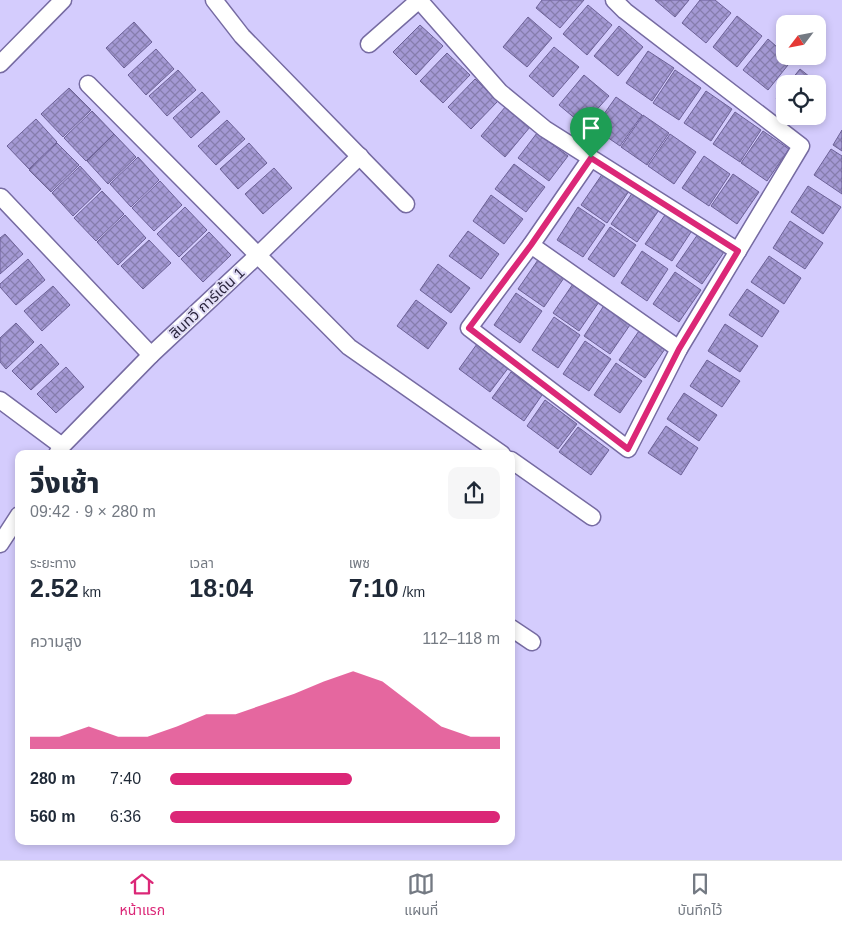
<!DOCTYPE html>
<html lang="th">
<head>
<meta charset="utf-8">
<style>
	body { margin:0; font-family:Arial,"Noto Sans Thai",sans-serif; background:#f6f6f7; color:#1f2937; height:100vh; display:flex; flex-direction:column; font-size:19px; white-space:nowrap }
	* { box-sizing:border-box; margin:0 }
	p { font-size:16px; color:#747a83 }
	.icon { flex:none; width:28px; height:28px; fill:none; stroke:currentColor; stroke-width:2; stroke-linecap:round; stroke-linejoin:round }
	.map { position:relative; flex:1; overflow:hidden }
	.side { position:absolute; left:15px; top:450px; width:500px; height:395px; display:flex; flex-direction:column; background:#fff; border-radius:10px; box-shadow:0 2px 8px #0003 }
	.side>* { flex:none }
	.needle { width:32px; rotate:238deg }
	.buttons { position:absolute; left:776px; top:15px; display:grid; gap:10px }
	.buttons a { display:grid; place-items:center; width:50px; height:50px; border-radius:10px; background:#fff; box-shadow:0 2px 8px #0003; font-size:25px }
	.pin { position:absolute; display:grid; place-items:center; width:42px; height:42px; color:#fff; margin:-51px -21px; border-radius:50% 50% 50% 0; rotate:-45deg; box-shadow:0 0 5px #0007 }
	.pin .icon { rotate:45deg }
	.round { display:grid; place-items:center; flex:none; width:52px; height:52px; border-radius:10px; background:#f6f6f7 }
	.overview { display:flex; align-items:center; justify-content:space-between; height:85px; padding:0 15px }
	h1 { font-size:28px; font-weight:800; line-height:38px }
	.stats { display:grid; grid-template-columns:repeat(3,1fr); gap:8px; height:85px; padding:5px 15px }
	.stats div { display:grid; align-content:center }
	.stats b { font-size:25px; font-weight:800 }
	.stats small { font-size:14px; font-weight:400 }
	.stats p { font-size:14px }
	.chart { height:140px; padding:10px 15px }
	.chart p { display:flex; justify-content:space-between }
	.chart svg { width:100%; height:90px; margin-top:5px; fill:#db2777; opacity:.7 }
	ul { padding:0 15px; list-style:none; font-size:16px }
	li { display:grid; grid-template-columns:80px 60px 1fr; align-items:center; height:38px }
	li i { height:12px; border-radius:6px; background:#db2777 }
	.tab-bar { display:flex; justify-content:space-around; align-items:center; height:70px; border-top:1px solid #e0e1e3; background:#fff; font-size:14px; color:#747a83 }
	.tab-bar a { display:grid; justify-items:center; gap:2px }
	.tab-bar .selected { color:#db2777 }
	.map>svg:first-child { display:block }
</style>
</head>
<body>
<div class="map">
<svg width="842" height="860" viewBox="0 0 842 860">
	<defs>
		<pattern id="building-cross-hatch" width="8" height="8" patternUnits="userSpaceOnUse" patternTransform="scale(1.25)"><rect width="8" height="8" fill="#a499d4"/><path d="M0 0l8 8M0 8l8-8" fill="none" stroke="#867dad"/></pattern>
	</defs>
	<rect width="100%" height="100%" fill="#d4ccfd"/>
	<g fill="url(#building-cross-hatch)" stroke="#6c6197">
		<polygon points="542,0 584,0 560,28 536,8"/>
		<polygon points="655,0 689,0 675,17"/>
		<polygon points="700,0 715,0 731,13 706,43 682,23"/>
		<polygon points="588,5 612,25 587,55 563,34"/>
		<polygon points="737,16 762,36 737,67 713,47"/>
		<polygon points="528,17 552,38 527,67 503,47"/>
		<polygon points="134,22 152,42 124,68 106,48"/>
		<polygon points="420,25 443,46 416,75 393,52"/>
		<polygon points="619,26 643,47 618,76 594,56"/>
		<polygon points="768,39 785,54 785,56 788,56 792,60 768,90 743,70"/>
		<polygon points="554,47 579,67 553,97 529,76"/>
		<polygon points="156,49 174,69 146,95 128,75"/>
		<polygon points="648,51 674,68 652,101 626,83"/>
		<polygon points="447,53 470,75 443,103 420,81"/>
		<polygon points="800,69 825,89 818,98 818,84 788,84"/>
		<polygon points="178,70 196,90 167,116 149,96"/>
		<polygon points="675,70 701,88 679,120 653,103"/>
		<polygon points="584,75 609,96 583,125 559,105"/>
		<polygon points="475,79 498,101 471,129 448,107"/>
		<polygon points="69,88 91,110 63,137 41,114"/>
		<polygon points="785,88 785,107 776,99"/>
		<polygon points="706,91 732,109 711,141 684,123"/>
		<polygon points="202,92 220,112 191,138 173,118"/>
		<polygon points="616,97 642,115 620,146 594,128"/>
		<polygon points="506,106 530,127 505,157 481,136"/>
		<polygon points="92,111 114,134 86,161 64,138"/>
		<polygon points="735,112 761,130 740,162 713,144"/>
		<polygon points="643,115 669,133 647,165 621,147"/>
		<polygon points="36,119 57,142 29,169 7,146"/>
		<polygon points="227,120 245,139 216,165 198,146"/>
		<polygon points="842,130 842,151 833,145"/>
		<polygon points="763,131 789,149 767,181 741,163"/>
		<polygon points="537,133 568,156 549,181 518,158"/>
		<polygon points="114,134 136,157 108,184 87,161"/>
		<polygon points="670,134 696,152 674,184 648,166"/>
		<polygon points="57,143 79,165 51,192 29,170"/>
		<polygon points="249,143 267,163 238,189 220,169"/>
		<polygon points="831,149 842,156 842,194 814,175"/>
		<polygon points="704,156 730,174 709,206 682,188"/>
		<polygon points="138,157 159,180 131,207 110,184"/>
		<polygon points="514,164 545,187 526,212 495,189"/>
		<polygon points="80,166 101,189 73,216 52,193"/>
		<polygon points="274,168 292,188 263,214 245,194"/>
		<polygon points="603,173 629,191 607,223 581,205"/>
		<polygon points="733,174 759,192 737,224 711,206"/>
		<polygon points="160,181 182,205 154,231 132,208"/>
		<polygon points="808,186 841,207 823,234 791,212"/>
		<polygon points="102,191 124,214 96,241 74,218"/>
		<polygon points="633,192 659,210 637,242 611,224"/>
		<polygon points="491,195 523,219 504,244 473,221"/>
		<polygon points="185,207 207,230 179,257 157,234"/>
		<polygon points="578,207 605,225 583,257 557,240"/>
		<polygon points="667,212 693,229 672,261 645,244"/>
		<polygon points="125,215 146,238 118,265 97,242"/>
		<polygon points="790,221 823,243 805,269 773,248"/>
		<polygon points="610,227 636,245 614,277 588,259"/>
		<polygon points="468,231 499,254 481,279 449,256"/>
		<polygon points="209,232 231,255 203,282 181,259"/>
		<polygon points="5,234 23,254 0,274 0,238"/>
		<polygon points="698,234 724,252 702,284 676,266"/>
		<polygon points="149,240 171,263 143,289 121,266"/>
		<polygon points="642,251 668,269 647,301 621,283"/>
		<polygon points="769,256 801,278 784,304 751,282"/>
		<polygon points="540,257 566,275 544,307 518,289"/>
		<polygon points="28,259 45,280 16,305 0,287 0,284"/>
		<polygon points="438,264 470,288 451,313 420,290"/>
		<polygon points="675,272 701,290 679,322 653,304"/>
		<polygon points="575,281 601,299 579,331 553,313"/>
		<polygon points="53,286 70,305 42,331 24,311"/>
		<polygon points="747,289 779,311 762,337 729,315"/>
		<polygon points="516,293 542,311 520,343 494,325"/>
		<polygon points="416,300 447,323 428,349 397,326"/>
		<polygon points="605,304 632,322 610,354 584,336"/>
		<polygon points="554,317 580,335 558,368 532,350"/>
		<polygon points="16,323 34,342 6,369 0,362 0,338"/>
		<polygon points="725,324 758,346 740,372 708,351"/>
		<polygon points="641,328 667,346 645,378 619,360"/>
		<polygon points="585,341 611,359 589,391 563,374"/>
		<polygon points="41,344 59,364 31,390 12,371"/>
		<polygon points="477,344 509,367 490,392 459,369"/>
		<polygon points="707,360 740,381 722,407 690,386"/>
		<polygon points="616,363 642,381 620,413 594,395"/>
		<polygon points="66,367 84,387 56,413 37,394"/>
		<polygon points="511,372 542,395 524,421 492,398"/>
		<polygon points="684,393 717,415 699,441 667,419"/>
		<polygon points="545,400 577,424 558,449 527,426"/>
		<polygon points="666,426 698,448 681,475 648,453"/>
		<polygon points="578,427 609,450 591,475 559,452"/>
	</g>
	<g fill="none" stroke-linecap="round" stroke-linejoin="round">
		<g stroke="#766ba2" stroke-width="19">
			<g id="street">
				<polyline points="214,0 242,36 406,204"/>
				<polyline points="419,0 500,92 545,129 738,251"/>
				<polyline points="369,44 419,0"/>
				<polyline points="0,64 63,0"/>
				<polyline points="88,84 349,347 502,454"/>
				<polyline points="591,158 531,245 469,328 628,449 679,349 801,146 625,11 614,0"/>
				<polyline points="1,197 151,355"/>
				<polyline points="531,245 679,349"/>
				<polyline points="0,400 62,446"/>
				<polyline points="57,454 62,446 151,355 258,255 360,156"/>
				<polyline points="511,460 592,517"/>
				<polyline points="0,544 19,515"/>
				<polyline points="511,628 532,642"/>
			</g>
		</g>
		<use href="#street" stroke="#fff" stroke-width="16"/>
	</g>
	<g fill="none" stroke-linecap="round" stroke-linejoin="round">
		<g stroke="#fff" stroke-width="10">
			<polygon id="route" points="591,158 738,251 679,349 628,449 469,328 531,245"/>
		</g>
		<use href="#route" stroke="#db2777" stroke-width="6"/>
	</g>
	<g text-anchor="middle" stroke-width="4" stroke-linejoin="round" paint-order="stroke">
		<g font-size="15" fill="#2a253d" stroke="#e1ddf6">
			<text transform="translate(207 303) rotate(-43)" y="5">สินทวี การ์เด้น 1</text>
		</g>
	</g>
</svg>
<div class="buttons">
<a><svg class="needle" viewBox="-14 -14 28 28"><path d="M0-13l5 13h-10z" fill="#e53935"/><path d="M0 13l5-13h-10z" fill="#747a83"/></svg></a>
<a><svg class="icon" aria-label="locate" viewBox="0 0 24 24"><circle cx="12" cy="12" r="6"/><path d="M12 2v4M12 18v4M2 12h4M18 12h4"/></svg></a>
</div>
<div class="pin" style="left:591px;top:158px;background:#1e9e55"><svg class="icon" aria-label="arrive" viewBox="0 0 24 24"><path d="M6 21V4h12l-3 4 3 4H6"/></svg></div>
<section class="side">
<div class="overview"><div><h1>วิ่งเช้า</h1><p>09:42 · 9 × 280 m</p></div><a class="round"><svg class="icon" aria-label="share" viewBox="0 0 24 24"><path d="M12 15V3M7 8l5-5 5 5M5 13v7h14v-7"/></svg></a></div>
<div class="stats">
<div><p>ระยะทาง</p><b>2.52<small> km</small></b></div>
<div><p>เวลา</p><b>18:04</b></div>
<div><p>เพซ</p><b>7:10<small> /km</small></b></div>
</div>
<div class="chart"><p><span>ความสูง</span>112–118 m</p>
<svg viewBox="0 0 160 44" preserveAspectRatio="none"><path d="M0 44V38L10 38L20 33L30 38L40 38L50 33L60 27L70 27L80 22L90 17L100 11L110 6L120 11L130 22L140 33L150 38L160 38V44z"/></svg>
</div>
<ul>
<li><b>280 m</b>7:40<i style="width:55%"></i></li>
<li><b>560 m</b>6:36<i style="width:100%"></i></li>
</ul>
</section>
</div>
<nav class="tab-bar">
<a class="selected"><svg class="icon" aria-label="home" viewBox="0 0 24 24"><path d="M3 11l9-7 9 7M6 9v11h12V9"/></svg>หน้าแรก</a>
<a><svg class="icon" aria-label="map" viewBox="0 0 24 24"><path d="M3 6l6-2 6 2 6-2v14l-6 2-6-2-6 2zM9 4v14M15 6v14"/></svg>แผนที่</a>
<a><svg class="icon" aria-label="saved" viewBox="0 0 24 24"><path d="M7 4h10v16l-5-4-5 4z"/></svg>บันทึกไว้</a>
</nav>
</body>
</html>
